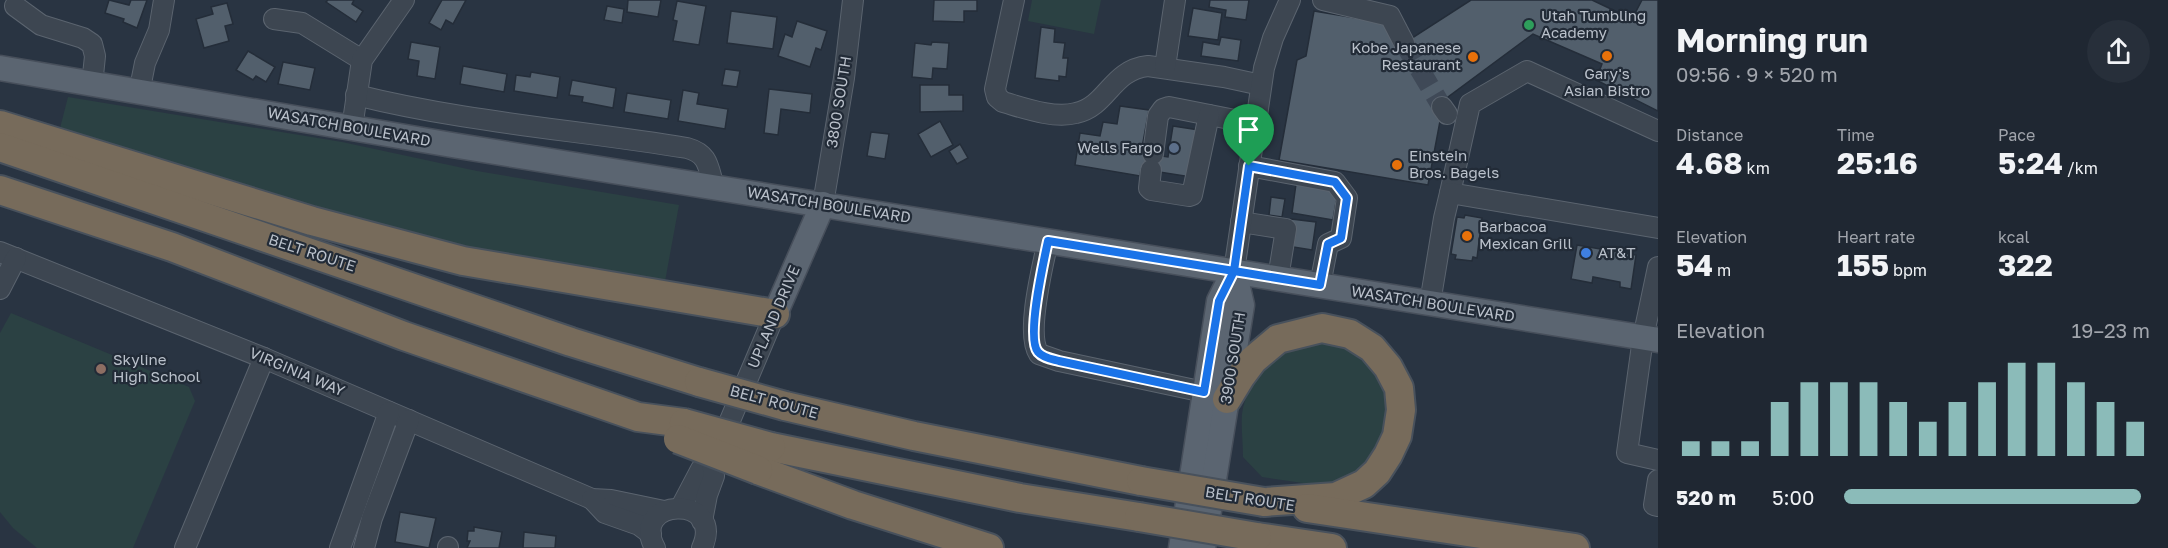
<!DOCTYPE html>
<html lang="en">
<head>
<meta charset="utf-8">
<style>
	body { margin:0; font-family:"Golos Text",sans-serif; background:#272f3a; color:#f1f3f6; height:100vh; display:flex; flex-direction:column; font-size:22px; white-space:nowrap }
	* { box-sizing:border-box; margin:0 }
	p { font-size:20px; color:#a1a5ac }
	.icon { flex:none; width:33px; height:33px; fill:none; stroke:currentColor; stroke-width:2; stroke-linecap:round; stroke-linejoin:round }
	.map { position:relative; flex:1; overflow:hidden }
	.side { display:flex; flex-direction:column; background:#1f2732; width:510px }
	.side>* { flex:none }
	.pin { position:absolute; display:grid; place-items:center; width:51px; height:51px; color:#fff; margin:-62px -26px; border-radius:50% 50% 50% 0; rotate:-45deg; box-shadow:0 0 6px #0007 }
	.pin .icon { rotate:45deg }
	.round { display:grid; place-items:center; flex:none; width:63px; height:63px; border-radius:32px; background:#272f3a }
	.head { display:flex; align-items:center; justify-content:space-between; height:102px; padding:0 18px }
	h1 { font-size:33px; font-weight:700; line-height:45px }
	.metrics { display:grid; grid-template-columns:repeat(3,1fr); gap:9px; height:102px; padding:6px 18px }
	.metrics div { display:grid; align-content:center }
	.metrics b { font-size:30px; font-weight:700 }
	.metrics small { font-size:16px; font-weight:400 }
	.metrics p { font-size:16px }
	.chart { height:168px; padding:12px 18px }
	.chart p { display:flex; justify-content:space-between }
	.chart svg { width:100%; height:108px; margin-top:6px; stroke:#8bbbb9; stroke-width:6 }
	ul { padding:0 18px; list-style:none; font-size:20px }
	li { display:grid; grid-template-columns:96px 72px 1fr; align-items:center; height:45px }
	li i { height:15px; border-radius:8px; background:#8bbbb9 }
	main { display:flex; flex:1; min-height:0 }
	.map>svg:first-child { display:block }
</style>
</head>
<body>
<main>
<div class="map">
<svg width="1658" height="548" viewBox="0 0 1658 548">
	<rect width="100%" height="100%" fill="#293442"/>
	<g fill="#2b4143">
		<polygon points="1032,0 1101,0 1094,34 1028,21"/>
		<polygon points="68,97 342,142 477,171 679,205 664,287 465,253 59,132"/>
		<polygon points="11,313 189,387 195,401 133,548 37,548 13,528 0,512 0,333"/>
		<path d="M1299,342l29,2 20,6 22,17 19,35 -9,50 -37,32 -20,2 -61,-9 -19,-20c0,-14 -2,-29 -1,-43 4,-31 32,-58 57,-72z"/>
	</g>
	<g fill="#525f6c" stroke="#242d39" stroke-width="1.5">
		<polygon points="109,0 129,5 131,0 147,0 137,28 123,22 124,19 105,13"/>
		<polygon points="328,0 354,0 352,4 363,11 356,22 326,2"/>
		<polygon points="442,0 466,0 453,24 446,20 441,30 429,23"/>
		<polygon points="628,0 661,0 658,17 627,12"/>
		<polygon points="934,0 977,0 977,11 964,11 964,22 933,21"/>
		<polygon points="1210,0 1249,0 1246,20 1225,17 1226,10 1209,7"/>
		<polygon points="1471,0 1592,0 1632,19 1642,0 1658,0 1658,111 1596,80 1602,64 1533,34 1444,100 1428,185 1279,160 1297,60 1306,56 1314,11 1392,24 1403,44"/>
		<polygon points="677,1 706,6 699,45 673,41 677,21 673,20"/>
		<polygon points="227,3 233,24 225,26 229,41 204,48 196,19 213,14 211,7"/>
		<polygon points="607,6 624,9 622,23 604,20"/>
		<polygon points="1193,8 1222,13 1218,40 1188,36"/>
		<polygon points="731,11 777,17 773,49 727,43"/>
		<polygon points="797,21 827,31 821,50 816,48 810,67 778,56 785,34 792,37"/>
		<polygon points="1041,27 1055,29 1054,42 1065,43 1063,58 1068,58 1066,77 1059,76 1059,81 1035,78"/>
		<polygon points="1221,37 1241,40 1238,61 1201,56 1203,42 1219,45"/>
		<polygon points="411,42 440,47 435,79 417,76 419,61 408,59"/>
		<polygon points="932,42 949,43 947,69 933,68 932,79 912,77 915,43 931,45"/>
		<polygon points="248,51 275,67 266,82 256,76 253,80 236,70"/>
		<polygon points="283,62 315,68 310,90 278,84"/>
		<polygon points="463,66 507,74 504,92 460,84"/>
		<polygon points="725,69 740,71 737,87 722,85"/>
		<polygon points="531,72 560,77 557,98 514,91 516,75 530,77"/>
		<polygon points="572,80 616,88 613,108 582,102 583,97 569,95"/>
		<polygon points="920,85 949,85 949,95 963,95 963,111 920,112"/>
		<polygon points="769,89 812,94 810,113 781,109 778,135 764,133"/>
		<polygon points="683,90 699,93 697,104 728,109 725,129 678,121"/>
		<polygon points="627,93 671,100 668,119 624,112"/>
		<polygon points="1120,106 1149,110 1141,153 1168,157 1173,126 1199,130 1191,177 1141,169 1140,176 1075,165 1080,133 1100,136 1103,122 1117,124"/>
		<polygon points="940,121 953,145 931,157 918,134"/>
		<polygon points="871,132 889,134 885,159 867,156"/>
		<polygon points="960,144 968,158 957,164 949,151"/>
		<polygon points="1296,184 1338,191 1333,220 1292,213"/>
		<polygon points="1271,197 1285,199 1282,217 1269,215"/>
		<polygon points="1465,215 1482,218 1477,258 1473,257 1472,261 1455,259 1456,255 1451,254 1457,217 1464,218"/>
		<polygon points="1291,219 1316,222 1312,250 1287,246"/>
		<polygon points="1577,245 1636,255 1631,289 1620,287 1620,282 1593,277 1592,283 1571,279"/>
		<polygon points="400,512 436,518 429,548 395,542"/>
		<polygon points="474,527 502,532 499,548 467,548 470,541 467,541 468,531 474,531"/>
		<polygon points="524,532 556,536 555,548 523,548"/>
	</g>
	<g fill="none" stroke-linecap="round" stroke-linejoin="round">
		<polyline stroke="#3f4957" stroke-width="20" stroke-dasharray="20 10" stroke-linecap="butt" points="1404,43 1442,107"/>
		<g stroke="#5b646f" stroke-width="22">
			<g id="minor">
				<path d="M1014,0l-19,89 2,8 6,5c21,6 51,17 73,11 32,-7 35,-43 72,-47l76,11 37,8"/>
				<polyline points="1323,0 1390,16 1404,43"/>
				<polyline points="15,6 41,25 83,38 92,44 95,56 92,85"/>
				<polyline points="274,19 302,23 362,60"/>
				<polyline points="1165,67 1175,0"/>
				<polyline points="139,93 145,63 159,30 164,0"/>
				<path d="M356,95c108,27 221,35 331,53 22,6 21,19 27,39"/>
				<polyline points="1442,107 1447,114"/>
				<polyline points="352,128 362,60 404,0"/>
				<polyline points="1153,154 1158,116 1163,109 1169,107 1255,124"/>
				<polyline points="1249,166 1335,182 1347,198 1341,238 1328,244 1320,285"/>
				<polyline points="1151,170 1149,188 1151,190 1189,196 1192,195 1209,115"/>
				<polyline points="1450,193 1470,104 1527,71 1658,131"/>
				<polyline points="823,204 844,78 853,0"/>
				<polyline points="1241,222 1286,229 1278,278"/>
				<path d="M1048,241c-5,24 -23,93 -9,113l20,7 145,31"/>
				<polyline points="0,252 264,358 592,499 611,500 664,511"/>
				<polyline points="1658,267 1643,338 1627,453 1658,460"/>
				<polyline points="1234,271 1264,68 1273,38 1290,0"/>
				<polyline points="0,289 16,258"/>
				<polyline points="1430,303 1444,218 1450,193 1658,228"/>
				<polyline points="1658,480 1654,505 1658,506"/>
				<polyline points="592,499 605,513 639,525 651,534"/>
				<polyline points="681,507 701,469 712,463"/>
				<polyline points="702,521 707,495 714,476 712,463 775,314"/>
				<polyline points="185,548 264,358"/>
				<polyline points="340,548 389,412"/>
				<polyline points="364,548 372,518 409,420"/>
				<polyline points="448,548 448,547"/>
				<path d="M655,548c-27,-50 71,-55 47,0"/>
			</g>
		</g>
		<g stroke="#474f5b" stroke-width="27">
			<g id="major">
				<polyline points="0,68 452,145 1658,340"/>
				<polyline points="775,314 823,204"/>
				<polyline points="1181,548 1219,301 1234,271"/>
				<polyline points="1203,548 1242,305 1234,271"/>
			</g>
		</g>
		<g stroke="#48515c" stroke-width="32">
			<g id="highway">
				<polyline points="0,125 312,221 463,261 775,314"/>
				<polyline points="0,147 571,342 699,382"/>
				<polyline points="0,190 172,247 404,336 638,417 684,423"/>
				<polyline points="1227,399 1241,376 1253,360 1278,339 1322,328 1350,334 1372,348 1388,367 1399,388 1401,410 1397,436 1388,455 1377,472 1364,484 1336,497 1264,502"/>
				<polyline points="785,406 914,436 1141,481"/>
				<polyline points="771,447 1020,498 1139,517"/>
				<polyline points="758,470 853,505 989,548"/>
				<polyline points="1307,508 1575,548"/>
				<polyline points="1257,537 1332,548"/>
			</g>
		</g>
		<use href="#minor" stroke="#3d4651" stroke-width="20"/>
		<use href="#major" stroke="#5b6571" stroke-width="24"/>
		<use href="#highway" stroke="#776b5b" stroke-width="28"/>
		<g stroke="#48515c" stroke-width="32" stroke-linecap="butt">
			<g id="highway-bridge">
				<polyline points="699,382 785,406"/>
				<polyline points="684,423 771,447"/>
				<polyline points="678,439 758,470"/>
				<polyline points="1141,481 1264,502"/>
				<polyline points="1139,517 1257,537"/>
			</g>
		</g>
		<use href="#highway-bridge" stroke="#776b5b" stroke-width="28"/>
	</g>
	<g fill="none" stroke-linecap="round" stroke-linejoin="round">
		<g stroke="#fff" stroke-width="12">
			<path id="route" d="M1249,166l-15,105 -186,-30c-4,19 -22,97 -10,111 5,6 14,7 21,9l145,31 15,-91 15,-30 86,14 8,-41 13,-6 6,-40 -12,-16 -86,-16"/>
		</g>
		<use href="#route" stroke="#1a73e8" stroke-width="8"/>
	</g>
	<circle fill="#2e9e5b" stroke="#222b37" stroke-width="2" cx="1529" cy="25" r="6"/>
	<g fill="#e8710a" stroke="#222b37" stroke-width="2">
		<circle cx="1607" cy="56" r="6"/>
		<circle cx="1473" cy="57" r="6"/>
		<circle cx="1397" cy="165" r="6"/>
		<circle cx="1467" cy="236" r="6"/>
	</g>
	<circle fill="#5c6f8a" stroke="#222b37" stroke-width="2" cx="1174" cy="148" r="6"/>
	<circle fill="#3f7fe0" stroke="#222b37" stroke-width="2" cx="1586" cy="253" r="6"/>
	<circle fill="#8d6e63" stroke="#222b37" stroke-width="2" cx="101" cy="369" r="6"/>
	<g text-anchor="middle" stroke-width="4.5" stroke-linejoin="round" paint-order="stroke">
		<g font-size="15" fill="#bac1cb" stroke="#222b37" text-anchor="start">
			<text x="1541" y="21">Utah Tumbling<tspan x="1541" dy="17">Academy</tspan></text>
			<text x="1461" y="53" text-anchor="end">Kobe Japanese<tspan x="1461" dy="17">Restaurant</tspan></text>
			<text x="1607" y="79" text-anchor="middle">Gary's<tspan x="1607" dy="17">Asian Bistro</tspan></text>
			<text x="1162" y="153" text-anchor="end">Wells Fargo</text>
			<text x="1409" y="161">Einstein<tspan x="1409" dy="17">Bros. Bagels</tspan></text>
			<text x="1479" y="232">Barbacoa<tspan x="1479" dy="17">Mexican Grill</tspan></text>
			<text x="1598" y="258">AT&amp;T</text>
			<text x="113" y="365">Skyline<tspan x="113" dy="17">High School</tspan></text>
		</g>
		<g font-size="15" fill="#bac1cb" stroke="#222b37">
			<text transform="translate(839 102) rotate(-81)" y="5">3800 SOUTH</text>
			<text transform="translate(349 127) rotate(10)" y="5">WASATCH BOULEVARD</text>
			<text transform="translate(829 205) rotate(9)" y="5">WASATCH BOULEVARD</text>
			<text transform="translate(312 253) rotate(18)" y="5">BELT ROUTE</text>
			<text transform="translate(1433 304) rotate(9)" y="5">WASATCH BOULEVARD</text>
			<text transform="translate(774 317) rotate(-67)" y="5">UPLAND DRIVE</text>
			<text transform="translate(1233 358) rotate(-81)" y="5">3900 SOUTH</text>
			<text transform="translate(297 372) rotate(23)" y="5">VIRGINIA WAY</text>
			<text transform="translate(774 402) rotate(15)" y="5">BELT ROUTE</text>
			<text transform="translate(1250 499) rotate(9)" y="5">BELT ROUTE</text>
		</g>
	</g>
</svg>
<div class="pin" style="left:1249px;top:166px;background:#1e9e55"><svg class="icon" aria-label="arrive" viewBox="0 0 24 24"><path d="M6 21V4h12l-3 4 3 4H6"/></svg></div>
</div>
<section class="side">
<div class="head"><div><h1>Morning run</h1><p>09:56 · 9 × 520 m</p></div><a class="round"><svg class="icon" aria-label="share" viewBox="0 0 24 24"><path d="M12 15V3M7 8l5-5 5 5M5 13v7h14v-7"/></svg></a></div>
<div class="metrics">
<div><p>Distance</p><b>4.68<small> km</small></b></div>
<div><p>Time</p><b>25:16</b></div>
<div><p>Pace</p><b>5:24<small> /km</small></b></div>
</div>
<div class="metrics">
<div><p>Elevation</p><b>54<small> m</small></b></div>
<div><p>Heart rate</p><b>155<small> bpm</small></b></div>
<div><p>kcal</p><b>322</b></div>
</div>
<div class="chart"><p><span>Elevation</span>19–23 m</p>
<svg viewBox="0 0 160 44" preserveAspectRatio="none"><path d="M5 44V38M15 44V38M25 44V38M35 44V22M45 44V14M55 44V14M65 44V14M75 44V22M85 44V30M95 44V22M105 44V14M115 44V6M125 44V6M135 44V14M145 44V22M155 44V30"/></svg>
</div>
<ul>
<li><b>520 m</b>5:00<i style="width:97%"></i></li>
</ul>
</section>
</main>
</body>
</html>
